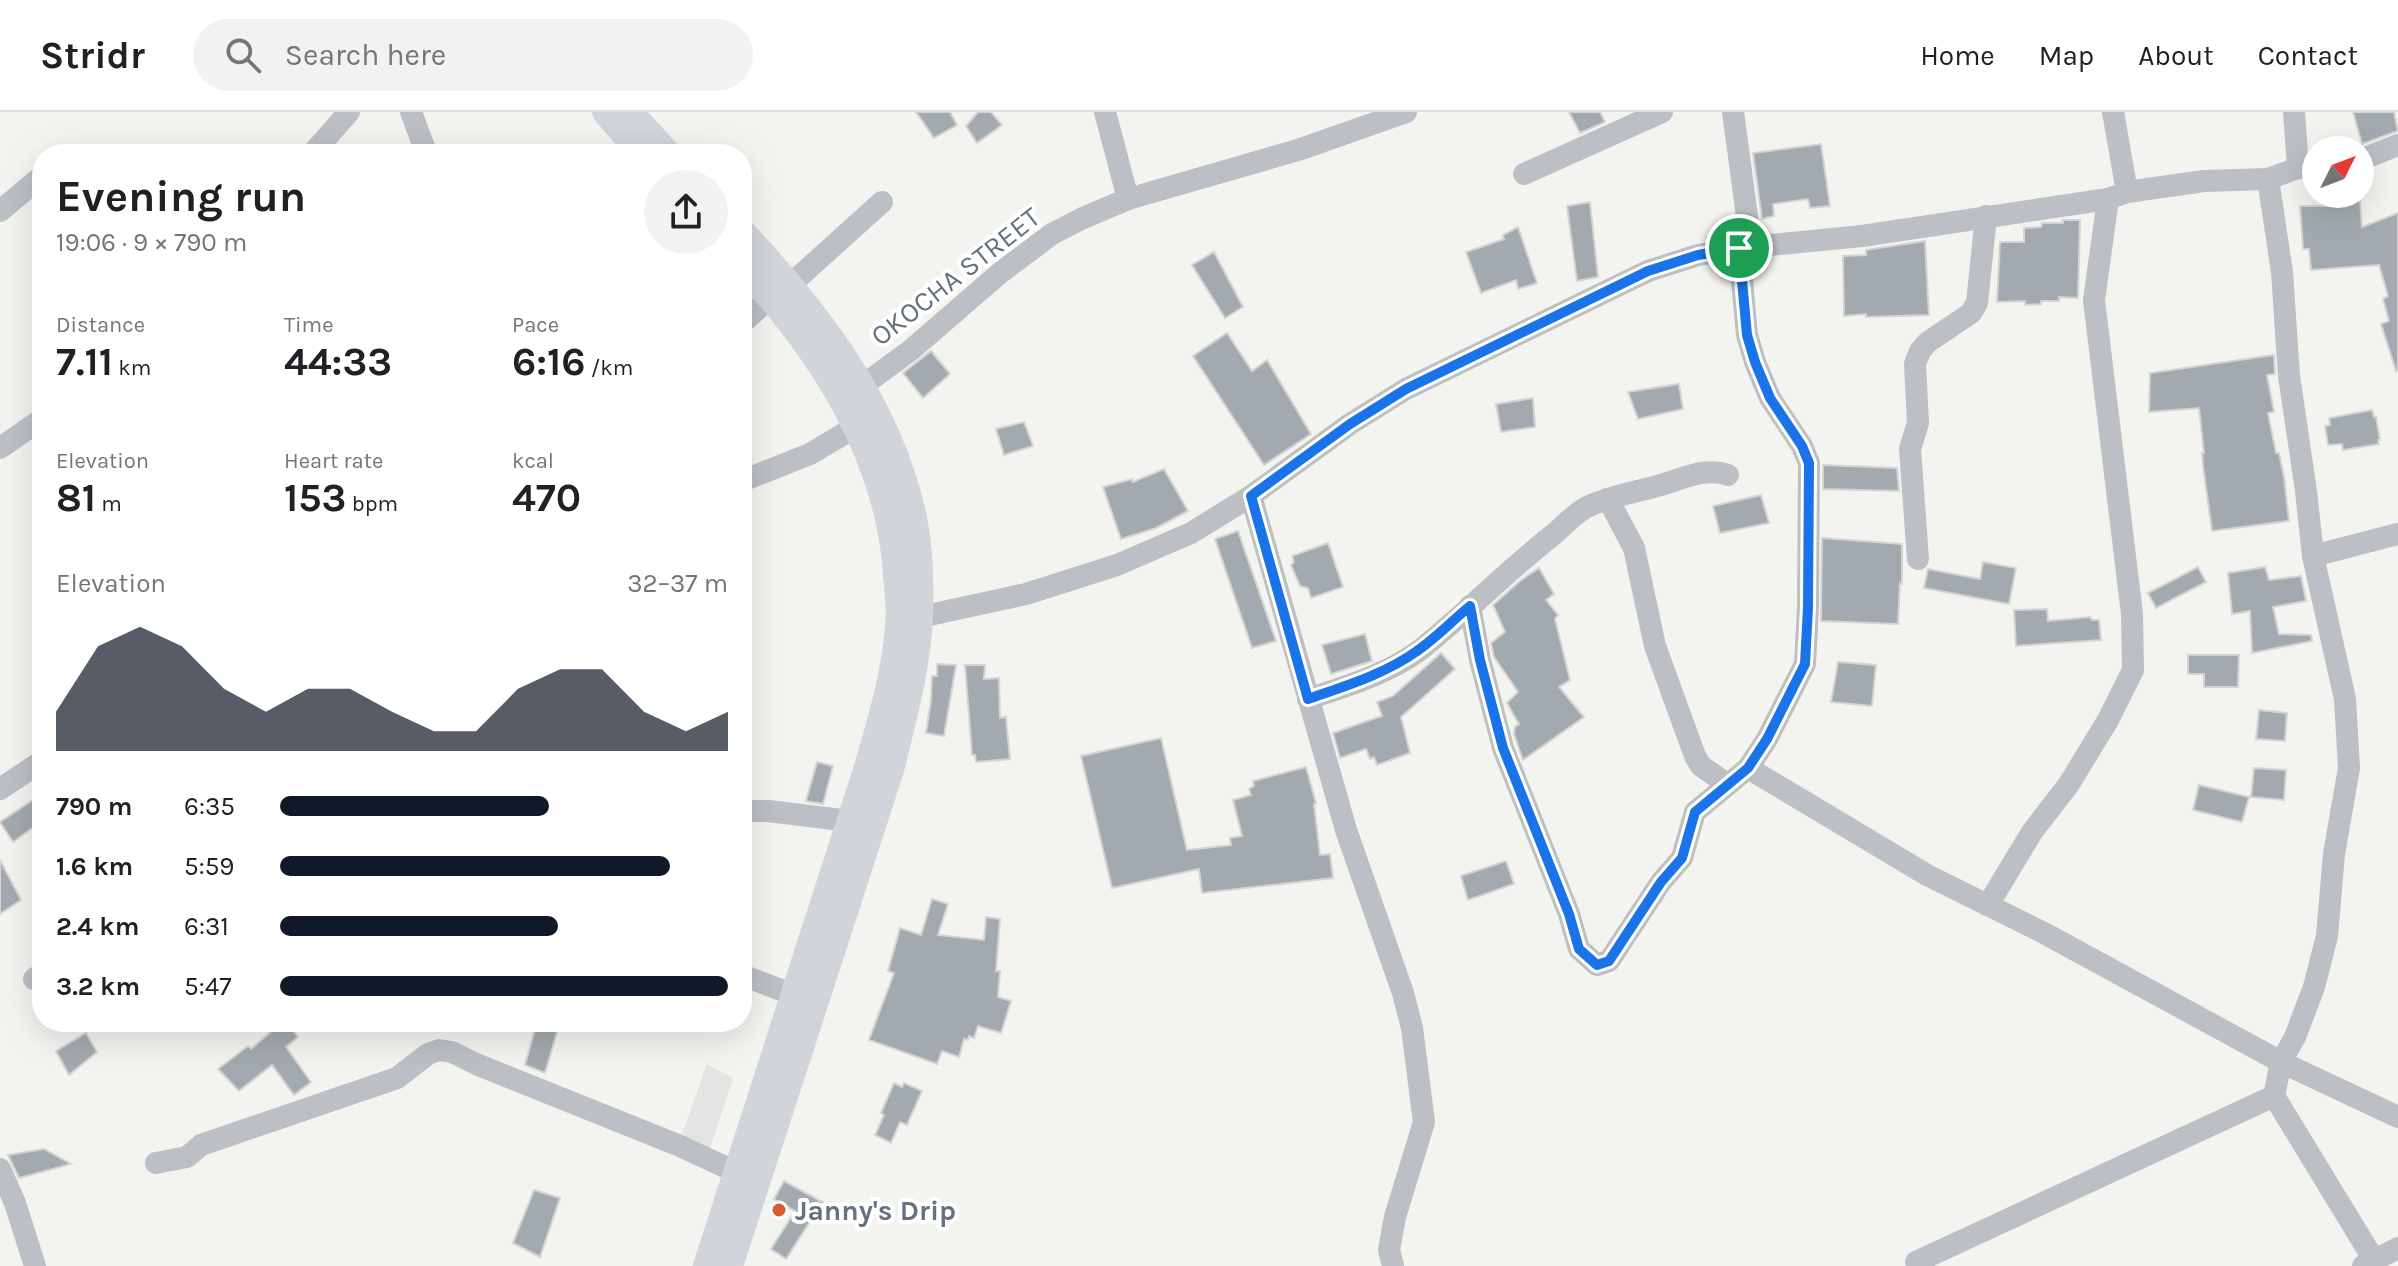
<!DOCTYPE html>
<html lang="en">
<head>
<meta charset="utf-8">
<style>
	body { margin:0; font-family:Karla,sans-serif; background:#f2f2f2; color:#202124; height:100vh; display:flex; flex-direction:column; font-size:30px; white-space:nowrap }
	* { box-sizing:border-box; margin:0 }
	p { font-size:26px; color:#757577 }
	.icon { flex:none; width:44px; height:44px; fill:none; stroke:currentColor; stroke-width:2; stroke-linecap:round; stroke-linejoin:round }
	.map { position:relative; flex:1; overflow:hidden }
	.panel { position:absolute; left:32px; top:32px; width:720px; height:888px; display:flex; flex-direction:column; background:#fff; border-radius:32px; box-shadow:0 8px 32px #0002 }
	.panel>* { flex:none }
	.needle { width:52px; rotate:48deg }
	.buttons { position:absolute; left:2302px; top:24px; display:grid; gap:16px }
	.buttons a { display:grid; place-items:center; width:72px; height:72px; border-radius:50%; background:#fff; box-shadow:0 8px 32px #0002; font-size:40px }
	.pin { position:absolute; display:grid; place-items:center; width:68px; height:68px; color:#fff; margin:-34px; border:4px solid #fff; border-radius:50%; box-shadow:0 2px 8px #0007 }
	.round { display:grid; place-items:center; flex:none; width:84px; height:84px; border-radius:42px; background:#f2f2f2 }
	.overview { display:flex; align-items:center; justify-content:space-between; height:136px; padding:0 24px }
	h1 { font-size:44px; font-weight:700; line-height:60px }
	.metrics { display:grid; grid-template-columns:repeat(3,1fr); gap:12px; height:136px; padding:8px 24px }
	.metrics div { display:grid; align-content:center }
	.metrics b { font-size:40px; font-weight:700 }
	.metrics small { font-size:22px; font-weight:400 }
	.metrics p { font-size:22px }
	.chart { height:224px; padding:16px 24px }
	.chart p { display:flex; justify-content:space-between }
	.chart svg { width:100%; height:144px; margin-top:8px; fill:#111827; opacity:.7 }
	ul { padding:0 24px; list-style:none; font-size:26px }
	li { display:grid; grid-template-columns:128px 96px 1fr; align-items:center; height:60px }
	li i { height:20px; border-radius:10px; background:#111827 }
	header { display:flex; align-items:center; gap:48px; box-sizing:border-box; height:112px; padding:0 40px; background:#fff; border-bottom:2px solid #e0e0e0 }
	header strong { font-size:38px }
	nav { display:flex; gap:44px; margin-inline-start:auto; font-size:28px }
	.search { width:560px; height:72px; background:#f2f2f2; display:flex; align-items:center; gap:20px; box-sizing:border-box; padding:0 28px; border-radius:44px; color:#757577; font-size:30px }
	.map>svg:first-child { display:block }
</style>
</head>
<body>
<header>
<strong>Stridr</strong>
<div class="search"><svg class="icon" aria-label="search" viewBox="0 0 24 24"><circle cx="10" cy="10" r="6"/><path d="M15 15l6 6"/></svg>Search here</div>
<nav><a>Home</a><a>Map</a><a>About</a><a>Contact</a></nav>
</header>
<div class="map">
<svg width="2398" height="1154" viewBox="0 0 2398 1154">
	<rect width="100%" height="100%" fill="#f3f3ef"/>
	<polygon fill="#e4e5e3" points="707,952 733,966 710,1037 681,1025"/>
	<g fill="#a3aaaf" stroke="#d4d4d2" stroke-width="2">
		<polygon points="916,0 950,0 957,13 934,26"/>
		<polygon points="978,0 991,0 1002,13 977,31 966,14"/>
		<polygon points="1569,0 1600,0 1605,10 1580,21"/>
		<polygon points="2353,0 2394,0 2398,19 2362,32"/>
		<polygon points="1821,32 1830,94 1810,96 1808,87 1773,92 1774,104 1762,107 1753,41"/>
		<polygon points="2331,82 2357,82 2357,88 2360,88 2362,115 2398,101 2398,258 2396,259 2381,212 2389,209 2383,187 2388,184 2379,153 2311,158 2309,137 2303,137 2300,94 2332,94"/>
		<polygon points="1590,90 1598,165 1577,169 1567,94"/>
		<polygon points="2063,108 2080,108 2078,186 2059,185 2059,189 2041,189 2041,192 2025,193 2025,189 1997,190 2000,130 2024,130 2024,116 2041,115 2042,111 2063,111"/>
		<polygon points="1518,115 1537,171 1518,177 1516,168 1481,181 1466,140 1504,127 1503,123"/>
		<polygon points="1925,129 1929,203 1866,205 1866,202 1844,204 1843,144 1866,143 1866,138"/>
		<polygon points="1214,140 1243,195 1225,206 1192,153"/>
		<polygon points="1227,221 1252,259 1267,248 1311,322 1264,353 1193,244"/>
		<polygon points="931,239 950,262 923,286 903,261"/>
		<polygon points="2274,243 2275,262 2267,263 2274,300 2268,301 2276,341 2279,341 2284,365 2289,409 2212,419 2203,354 2202,341 2204,341 2199,296 2149,300 2150,261"/>
		<polygon points="1679,272 1683,297 1638,307 1628,280"/>
		<polygon points="1533,286 1535,315 1501,320 1496,292"/>
		<polygon points="2372,298 2374,305 2376,305 2380,328 2378,328 2379,332 2343,338 2342,332 2328,333 2325,314 2330,313 2329,306"/>
		<polygon points="1024,310 1033,334 1004,343 996,317"/>
		<polygon points="1823,353 1897,356 1899,379 1823,377"/>
		<polygon points="1164,357 1188,399 1156,416 1121,427 1103,375 1132,367 1133,370"/>
		<polygon points="1761,383 1769,411 1720,421 1713,394"/>
		<polygon points="1238,419 1276,529 1252,536 1215,427"/>
		<polygon points="1822,426 1902,432 1902,472 1900,471 1898,512 1821,509"/>
		<polygon points="1328,431 1343,475 1311,486 1308,476 1300,474 1291,453 1294,450 1292,444"/>
		<polygon points="1983,450 2016,456 2009,492 1924,476 1928,457 1980,467"/>
		<polygon points="2198,455 2206,470 2156,496 2148,481"/>
		<polygon points="2265,455 2269,468 2301,464 2306,489 2273,495 2279,522 2311,523 2312,529 2252,541 2250,499 2232,502 2228,461"/>
		<polygon points="1539,456 1554,482 1546,488 1558,503 1555,507 1570,568 1559,575 1584,605 1523,648 1514,622 1515,615 1519,612 1507,591 1518,580 1494,545 1491,531 1505,520 1493,493 1520,469"/>
		<polygon points="2047,497 2048,509 2090,505 2092,508 2099,508 2101,528 2016,534 2014,498"/>
		<polygon points="1365,522 1372,549 1331,562 1322,533"/>
		<polygon points="1441,541 1455,557 1401,605 1410,641 1377,653 1374,645 1370,647 1366,637 1340,646 1333,621 1382,604 1377,590 1393,584"/>
		<polygon points="2188,543 2239,543 2238,575 2204,575 2204,562 2188,562"/>
		<polygon points="1838,550 1876,553 1872,594 1831,590"/>
		<polygon points="937,552 956,553 944,624 926,621 931,588 932,564 937,564"/>
		<polygon points="965,553 985,553 984,567 999,566 1000,606 1006,605 1010,647 976,650 975,643 972,643"/>
		<polygon points="2259,598 2287,601 2285,629 2256,627"/>
		<polygon points="1161,626 1187,738 1231,733 1230,726 1242,724 1233,688 1251,683 1249,677 1254,674 1253,669 1306,655 1316,691 1314,692 1320,743 1330,742 1333,766 1202,781 1199,757 1112,776 1081,644"/>
		<polygon points="817,650 833,654 823,692 806,689"/>
		<polygon points="2254,656 2286,658 2284,688 2251,685"/>
		<polygon points="2199,673 2249,685 2242,710 2193,698"/>
		<polygon points="42,682 42,709 13,730 0,710"/>
		<polygon points="0,748 21,788 0,802"/>
		<polygon points="1506,749 1514,772 1468,788 1461,764"/>
		<polygon points="932,787 948,792 938,823 984,828 986,805 1000,807 996,859 1000,859 998,885 1011,889 1001,921 978,914 974,926 969,924 968,928 964,927 959,945 942,939 937,952 869,928 894,861 888,859 900,816 921,823"/>
		<polygon points="282,910 286,910 298,925 286,935 311,970 294,983 272,953 239,979 218,957 248,934 251,937"/>
		<polygon points="537,910 560,910 545,961 525,953"/>
		<polygon points="86,921 97,940 69,963 56,939"/>
		<polygon points="894,971 902,975 904,971 922,979 907,1013 900,1010 891,1031 875,1023 884,1003 881,1001"/>
		<polygon points="44,1037 71,1052 19,1066 8,1043"/>
		<polygon points="784,1069 824,1091 814,1109 811,1108 786,1147 771,1137 795,1099 774,1087"/>
		<polygon points="534,1078 560,1086 540,1145 513,1131"/>
	</g>
	<g fill="none" stroke-linecap="round" stroke-linejoin="round">
		<g stroke="#bcbfc3" stroke-width="22">
			<polyline points="411,0 424,35 425,42"/>
			<polyline points="1105,0 1128,87"/>
			<polyline points="1733,0 1751,134"/>
			<polyline points="2113,0 2127,80"/>
			<polyline points="2294,0 2298,56"/>
			<polyline points="312,42 349,0"/>
			<polyline points="2360,48 2398,33"/>
			<polyline points="1524,62 1662,0"/>
			<polyline points="2268,67 2282,160 2289,264 2306,379 2313,444 2345,587 2349,656 2334,742 2327,824 2314,875 2295,925 2281,950 2274,984 2374,1148"/>
			<polyline points="0,99 42,64"/>
			<polyline points="791,172 882,90"/>
			<polyline points="742,211 771,185"/>
			<polyline points="862,274 911,238 1000,161 1052,122 1083,106 1128,87 1298,38 1406,0"/>
			<polyline points="0,336 42,307"/>
			<polyline points="742,369 810,342 857,314"/>
			<polyline points="1251,384 1346,718 1403,881 1412,916 1424,1010 1395,1105 1389,1138 1393,1154"/>
			<polyline points="1608,387 1634,436 1655,534 1695,644 1701,654 1727,672"/>
			<polyline points="2313,444 2398,422"/>
			<polyline points="1918,447 1910,337 1918,311 1915,252 1920,239 1928,230 1971,201 1977,191 1986,104"/>
			<polyline points="1470,494 1480,548 1503,636 1569,802 1579,837 1597,853 1609,849 1661,770 1682,746 1695,700 1748,656 1767,627 1805,552 1808,495 1809,351 1802,334 1770,286 1755,250 1747,223 1739,136"/>
			<polyline points="920,505 1026,482 1117,453 1191,421 1251,384 1350,312 1406,277 1648,159 1698,143 1739,136 1862,124 2108,87 2127,80 2204,69 2268,67 2298,56 2316,55"/>
			<path d="M1308,587c38,-13 80,-25 112,-49 46,-37 88,-80 134,-116 11,-9 21,-21 33,-27 24,-12 52,-15 77,-23 21,-6 42,-17 64,-9"/>
			<polyline points="1748,656 1927,763 2044,821 2281,950 2398,1005"/>
			<polyline points="0,677 42,649"/>
			<polyline points="742,699 768,699 850,709"/>
			<polyline points="1988,793 2032,720 2069,672 2108,608 2133,558 2132,502 2094,188 2108,87"/>
			<polyline points="742,863 794,883"/>
			<polyline points="34,867 42,861"/>
			<polyline points="156,1051 187,1045 201,1033 397,966 428,942 439,938 452,940 476,952 680,1034 736,1060"/>
			<polyline points="0,1057 15,1091 35,1154"/>
			<polyline points="1919,1154 1916,1150 2274,984"/>
			<polyline points="2363,1154 2398,1136"/>
		</g>
		<g stroke="#d1d5d9" stroke-width="26">
			<polyline points="605,0 641,42"/>
			<polyline points="630,0 669,42"/>
			<path d="M706,1154l162,-502c13,-45 26,-89 30,-136 2,-17 0,-36 -2,-54 -8,-120 -75,-222 -154,-308"/>
			<path d="M730,1154l161,-496c12,-50 27,-102 29,-154 1,-33 0,-71 -7,-103 -26,-112 -94,-199 -171,-282"/>
		</g>
	</g>
	<g fill="none" stroke-linecap="round" stroke-linejoin="round">
		<g stroke="#fff" stroke-width="16">
			<path id="route" d="M1739,136l8,87 8,27 15,36 32,48 7,17 -1,144 -3,57 -38,75 -19,29 -53,44 -13,46 -21,24 -52,79 -12,4 -18,-16 -10,-35 -66,-166 -23,-88 -10,-54c-18,15 -34,32 -53,45 -32,23 -72,35 -109,48l-57,-203 99,-72 56,-35 242,-118 50,-16z"/>
		</g>
		<use href="#route" stroke="#1a73e8" stroke-width="10"/>
	</g>
	<circle fill="#d55f2e" stroke="#fff" stroke-width="3" cx="779" cy="1098" r="8"/>
	<g text-anchor="middle" stroke-width="8" stroke-linejoin="round" paint-order="stroke">
		<g font-size="28" fill="#64717e" stroke="#fff">
			<text transform="translate(955 164) rotate(-38)" y="10">OKOCHA STREET</text>
		</g>
		<g font-size="28" font-weight="bold" fill="#64717e" stroke="#fff" text-anchor="start">
			<text x="795" y="1108">Janny's Drip</text>
		</g>
	</g>
</svg>
<div class="buttons">
<a><svg class="needle" viewBox="-14 -14 28 28"><path d="M0-13l5 13h-10z" fill="#e53935"/><path d="M0 13l5-13h-10z" fill="#757577"/></svg></a>
</div>
<div class="pin" style="left:1739px;top:136px;background:#1e9e55"><svg class="icon" aria-label="arrive" viewBox="0 0 24 24"><path d="M6 21V4h12l-3 4 3 4H6"/></svg></div>
<section class="panel">
<div class="overview"><div><h1>Evening run</h1><p>19:06 · 9 × 790 m</p></div><a class="round"><svg class="icon" aria-label="share" viewBox="0 0 24 24"><path d="M12 15V3M7 8l5-5 5 5M5 13v7h14v-7"/></svg></a></div>
<div class="metrics">
<div><p>Distance</p><b>7.11<small> km</small></b></div>
<div><p>Time</p><b>44:33</b></div>
<div><p>Pace</p><b>6:16<small> /km</small></b></div>
</div>
<div class="metrics">
<div><p>Elevation</p><b>81<small> m</small></b></div>
<div><p>Heart rate</p><b>153<small> bpm</small></b></div>
<div><p>kcal</p><b>470</b></div>
</div>
<div class="chart"><p><span>Elevation</span>32–37 m</p>
<svg viewBox="0 0 160 44" preserveAspectRatio="none"><path d="M0 44V32L10 12L20 6L30 12L40 25L50 32L60 25L70 25L80 32L90 38L100 38L110 25L120 19L130 19L140 32L150 38L160 32V44z"/></svg>
</div>
<ul>
<li><b>790 m</b>6:35<i style="width:60%"></i></li>
<li><b>1.6 km</b>5:59<i style="width:87%"></i></li>
<li><b>2.4 km</b>6:31<i style="width:62%"></i></li>
<li><b>3.2 km</b>5:47<i style="width:100%"></i></li>
</ul>
</section>
</div>
</body>
</html>
